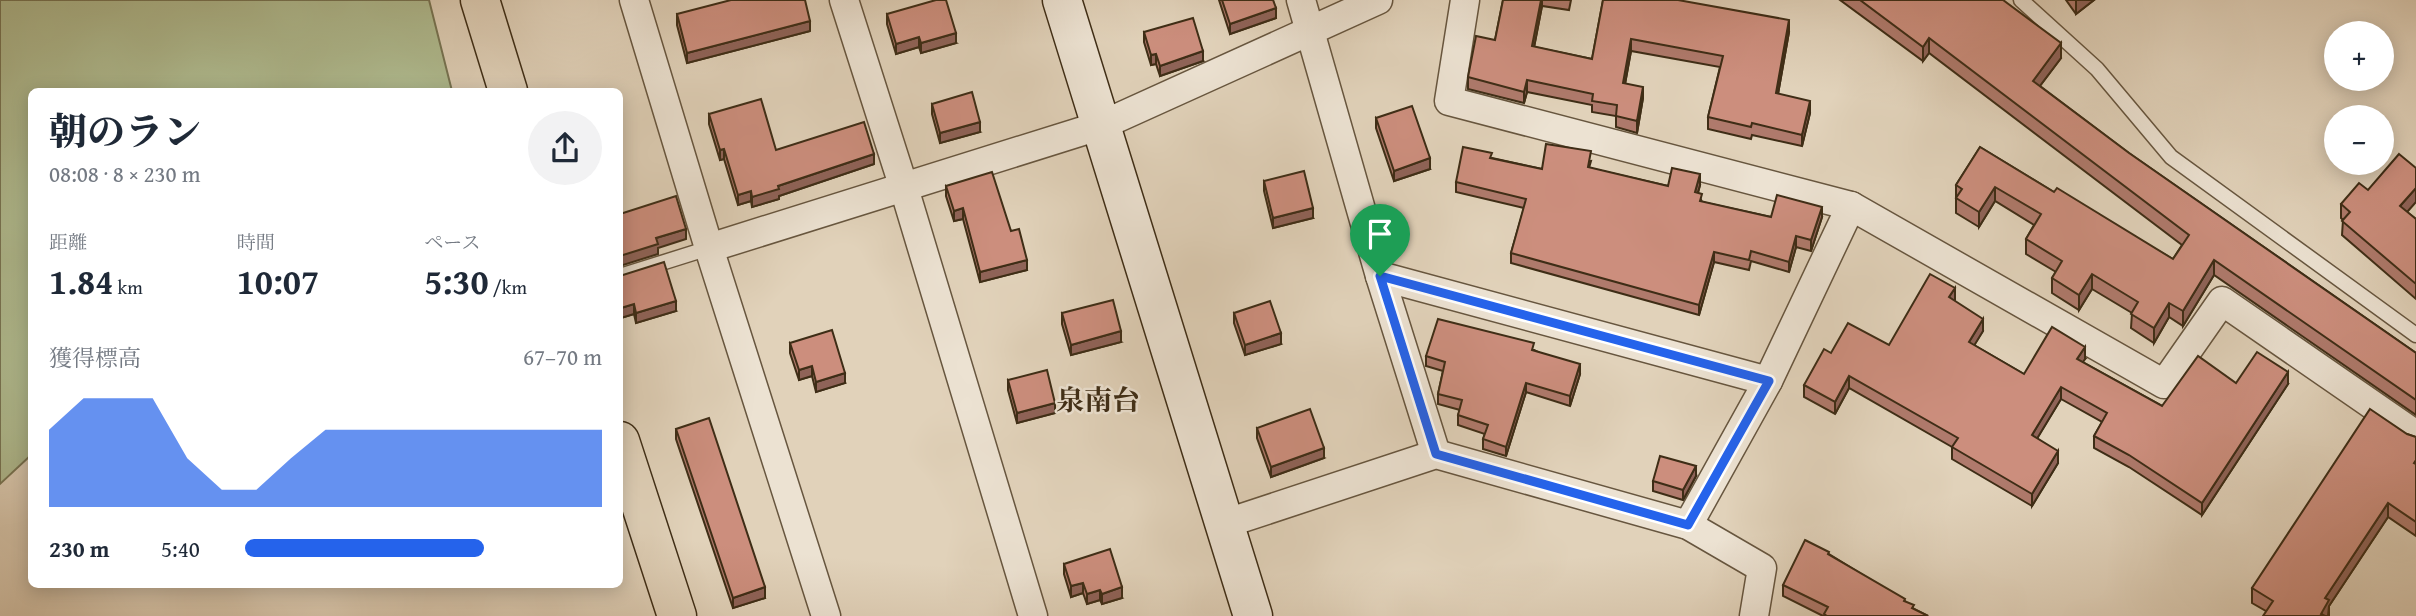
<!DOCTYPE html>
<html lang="ja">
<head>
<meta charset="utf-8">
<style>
	body { margin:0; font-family:"Gentium Book Plus","Noto Serif JP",serif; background:#f2f2f3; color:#1f2937; height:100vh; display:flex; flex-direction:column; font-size:26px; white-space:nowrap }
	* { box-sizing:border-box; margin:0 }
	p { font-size:23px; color:#747a83 }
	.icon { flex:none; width:38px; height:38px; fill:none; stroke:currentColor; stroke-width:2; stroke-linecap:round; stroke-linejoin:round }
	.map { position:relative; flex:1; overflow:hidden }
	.panel { position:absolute; left:28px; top:88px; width:595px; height:500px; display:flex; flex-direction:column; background:#fff; border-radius:10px; box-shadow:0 4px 18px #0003 }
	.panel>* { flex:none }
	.fabs { position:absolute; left:2324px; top:21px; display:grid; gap:14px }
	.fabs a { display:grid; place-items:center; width:70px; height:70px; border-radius:50%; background:#fff; box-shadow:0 4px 18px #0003; font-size:35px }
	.pin { position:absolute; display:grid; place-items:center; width:60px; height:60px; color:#fff; margin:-72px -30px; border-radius:50% 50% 50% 0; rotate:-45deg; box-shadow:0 0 7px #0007 }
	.pin .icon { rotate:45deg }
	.round { display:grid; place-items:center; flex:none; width:74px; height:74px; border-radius:37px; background:#f2f2f3 }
	.head { display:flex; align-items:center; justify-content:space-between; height:119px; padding:0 21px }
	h1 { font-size:38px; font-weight:800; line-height:52px }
	.stats { display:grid; grid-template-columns:repeat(3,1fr); gap:10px; height:119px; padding:7px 21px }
	.stats div { display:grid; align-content:center }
	.stats b { font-size:35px; font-weight:800 }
	.stats small { font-size:19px; font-weight:400 }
	.stats p { font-size:19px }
	.chart { height:196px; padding:14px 21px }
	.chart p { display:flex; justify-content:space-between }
	.chart svg { width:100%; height:126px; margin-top:7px; fill:#2563eb; opacity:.7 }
	ul { padding:0 21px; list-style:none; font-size:23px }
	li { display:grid; grid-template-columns:112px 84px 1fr; align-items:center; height:52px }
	li i { height:18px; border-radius:9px; background:#2563eb }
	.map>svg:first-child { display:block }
</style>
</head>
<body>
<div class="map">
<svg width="2416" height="616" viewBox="0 0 2416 616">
	<rect width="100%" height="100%" fill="#e1d2ba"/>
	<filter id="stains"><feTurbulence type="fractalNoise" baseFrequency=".00286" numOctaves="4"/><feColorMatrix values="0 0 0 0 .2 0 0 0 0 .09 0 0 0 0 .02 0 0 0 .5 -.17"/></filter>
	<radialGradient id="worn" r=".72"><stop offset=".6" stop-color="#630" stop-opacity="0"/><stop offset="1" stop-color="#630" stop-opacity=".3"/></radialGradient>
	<polygon fill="#b0bd92" stroke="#777554" stroke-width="2" points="0,0 429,0 452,91 32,91 31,455 0,484"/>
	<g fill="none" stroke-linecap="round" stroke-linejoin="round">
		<g stroke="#67563f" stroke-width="17">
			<g id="lane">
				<polyline points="2021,0 2097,69 2171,157 2416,335"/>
				<polyline points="620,276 709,248"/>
			</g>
		</g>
		<g stroke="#67563f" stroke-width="31">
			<g id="street">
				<polyline points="634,0 709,248 826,616"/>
				<polyline points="844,0 904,188 1033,616"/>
				<polyline points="1301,0 1380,276 1436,454"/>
				<polyline points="1465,0 1449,101 1851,206 2164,384 2222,301 2416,435"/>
				<polyline points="709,248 1102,125 1378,0"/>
				<polyline points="1380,276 1768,381"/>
				<polyline points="1224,524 1436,454 1688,525 1762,568 1754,616"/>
				<polyline points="1688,525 1768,381 1851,206"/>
			</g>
		</g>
		<g stroke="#3e2d16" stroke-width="41">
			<polyline id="secondary" points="1062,0 1253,616"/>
		</g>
		<g stroke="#3e2d16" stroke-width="41">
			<g id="primary">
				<polyline points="480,0 508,91"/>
				<polyline points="620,441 677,616"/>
			</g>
		</g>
		<use href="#lane" stroke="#ece2d2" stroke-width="14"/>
		<use href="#street" stroke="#ece2d2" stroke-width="28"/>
		<use href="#secondary" stroke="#ece2d2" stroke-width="38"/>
		<use href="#primary" stroke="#e1d2ba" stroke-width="38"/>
	</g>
	<g fill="#af7a6c" stroke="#3e2d16" stroke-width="2">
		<polygon points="1219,0 1273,0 1276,18 1230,34"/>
		<polygon points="1503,0 1571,0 1569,10 1542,6 1534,47 1592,59 1603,0 1789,32 1778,94 1810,113 1802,146 1752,135 1751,139 1708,129 1708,117 1720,67 1631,51 1625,84 1643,98 1637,133 1616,127 1616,116 1592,112 1592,105 1527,92 1524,103 1468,89 1468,77 1495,40"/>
		<polygon points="1840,0 2003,0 2061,58 2040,86 2129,153 2416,353 2416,415 2214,275 2183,326 2169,317 2154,343 2131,328 2132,313 2092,289 2079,310 2052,293 2052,278 2056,272 2026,254 2026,239 2034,225 1995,201 1979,227 1956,213 1956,185 1980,147 2054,192 2173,259 2182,245 1929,53 1923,61"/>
		<polygon points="2066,0 2094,0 2076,14"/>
		<polygon points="677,14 810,31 687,63 677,25"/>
		<polygon points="887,14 956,43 921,53 919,47 896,54 887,24"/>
		<polygon points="1144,32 1203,61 1160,76 1156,64 1151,65 1144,42"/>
		<polygon points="932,104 980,132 940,143 932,114"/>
		<polygon points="709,114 776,150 874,164 779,196 779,199 752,207 751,201 738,205 724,159 720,160 709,124"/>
		<polygon points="1376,118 1430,169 1394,181 1376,128"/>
		<polygon points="1492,158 1542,169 1591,161 1589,168 1668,186 1700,185 1698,193 1702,202 1771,217 1822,217 1811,251 1796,247 1789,272 1751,261 1749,270 1714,262 1699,315 1511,263 1511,253 1524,208 1456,192 1456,182"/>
		<polygon points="1264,181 1313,218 1273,228 1264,191"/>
		<polygon points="946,186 1011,231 1027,270 980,282 963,219 954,221 946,196"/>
		<polygon points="2368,190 2407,212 2416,219 2416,299 2342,235 2343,220 2341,218 2341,204"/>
		<polygon points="620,275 676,311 636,323 634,314 621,318 620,313"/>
		<polygon points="1955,300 1954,301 1983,331 1974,345 2024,374 2085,359 2082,362 2162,406 2236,383 2288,384 2202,515 2129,467 2094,448 2094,436 2102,422 2061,399 2037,438 2058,463 2032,506 1952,459 1952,447 1849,388 1835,414 1804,397 1804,385 1831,353 1889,345"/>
		<polygon points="1062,313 1121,342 1071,355 1062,324"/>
		<polygon points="1234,313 1281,344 1245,355 1234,323"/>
		<polygon points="790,343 845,383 816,392 812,376 799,380 790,353"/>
		<polygon points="1534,350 1580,374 1570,406 1526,392 1506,456 1483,449 1483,439 1485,434 1458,425 1458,415 1460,410 1438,404 1438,394 1443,371 1426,366 1426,356"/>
		<polygon points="1008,380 1055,413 1017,423 1008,390"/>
		<polygon points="1257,428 1324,458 1271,477 1257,438"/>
		<polygon points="676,429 765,598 733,608 676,439"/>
		<polygon points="2407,434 2416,437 2416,536 2388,517 2329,606 2329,615 2266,611 2252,603 2252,588"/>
		<polygon points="1696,476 1683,500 1653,491 1653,481"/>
		<polygon points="1829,554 1905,601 1914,609 1928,616 1823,616 1783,596 1783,585"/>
		<polygon points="1064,564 1122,598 1102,604 1100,600 1087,604 1083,593 1071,597 1064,574"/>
	</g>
	<g fill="#8f6358" stroke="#3e2d16" stroke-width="2">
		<polygon points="1541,0 1542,0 1542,6 1532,58 1532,46"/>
		<polygon points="2076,0 2094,0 2076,14"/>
		<polygon points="1276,8 1276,18 1230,34 1230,24"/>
		<polygon points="1789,20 1789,32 1776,105 1776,93"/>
		<polygon points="810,21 810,31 687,63 687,53"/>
		<polygon points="956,33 956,43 921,53 921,43"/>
		<polygon points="919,37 919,47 896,54 896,44"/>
		<polygon points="1929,38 1929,53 1923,61 1923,47"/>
		<polygon points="1631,39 1631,51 1623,95 1623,83"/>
		<polygon points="2061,43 2061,58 2033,95 2033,81"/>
		<polygon points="1203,51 1203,61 1160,76 1160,66"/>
		<polygon points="1156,54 1156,64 1151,65 1151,55"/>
		<polygon points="1527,80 1527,92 1524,103 1524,92"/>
		<polygon points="1643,87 1643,98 1637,133 1637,121"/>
		<polygon points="1810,101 1810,113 1802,146 1802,135"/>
		<polygon points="980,122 980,132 940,143 940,133"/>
		<polygon points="724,149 724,159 720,160 720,150"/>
		<polygon points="874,154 874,164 779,196 779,199 752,207 752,197 778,186"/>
		<polygon points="1430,158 1430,169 1394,181 1394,171"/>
		<polygon points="1700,174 1700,185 1695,202 1695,192"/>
		<polygon points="1995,187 1995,201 1979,227 1979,212"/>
		<polygon points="2416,188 2416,202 2400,220 2400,206"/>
		<polygon points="751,191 751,201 738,205 738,195"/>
		<polygon points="1822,207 1822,217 1811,251 1811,240"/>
		<polygon points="963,208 963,219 954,221 954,211"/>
		<polygon points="1313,208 1313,218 1273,228 1273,218"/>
		<polygon points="686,229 686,239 658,248 658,254 620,266 620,256 656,238"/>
		<polygon points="1796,236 1796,247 1789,272 1789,262"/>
		<polygon points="1714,252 1714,262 1699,315 1699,305"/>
		<polygon points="1027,260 1027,270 980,282 980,272"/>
		<polygon points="2214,260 2214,275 2183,326 2183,311"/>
		<polygon points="2092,274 2092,289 2079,310 2079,295"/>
		<polygon points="1955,288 1955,300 1949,309 1949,297"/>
		<polygon points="676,301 676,311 636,323 636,313"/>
		<polygon points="2169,303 2169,317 2154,343 2154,328"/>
		<polygon points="634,304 634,314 621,318 621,308"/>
		<polygon points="1983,319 1983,331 1969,354 1969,342"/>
		<polygon points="1121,331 1121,342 1071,355 1071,345"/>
		<polygon points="1281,333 1281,344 1245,355 1245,345"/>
		<polygon points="2085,347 2085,359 2077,371 2077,359"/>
		<polygon points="1580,364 1580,374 1570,406 1570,396"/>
		<polygon points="812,366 812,376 799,380 799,370"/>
		<polygon points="2288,372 2288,384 2202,515 2202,503"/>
		<polygon points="845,373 845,383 816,392 816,382"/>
		<polygon points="1849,376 1849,388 1835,414 1835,402"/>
		<polygon points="1526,383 1526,392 1506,456 1506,447"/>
		<polygon points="2061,387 2061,399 2032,447 2032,435"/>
		<polygon points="1055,403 1055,413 1017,423 1017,413"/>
		<polygon points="1324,448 1324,458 1271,477 1271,467"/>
		<polygon points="2058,451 2058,463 2032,506 2032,494"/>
		<polygon points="1696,466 1696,476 1683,500 1683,490"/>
		<polygon points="2388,503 2388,517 2329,606 2328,616 2321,616 2325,598"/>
		<polygon points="1083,583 1083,593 1071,597 1071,586"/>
		<polygon points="765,587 765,598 733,608 733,598"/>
		<polygon points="1122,587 1122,598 1102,604 1102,594"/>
		<polygon points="1100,590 1100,600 1087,604 1087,594"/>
	</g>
	<g fill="#cc8e7d" stroke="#3e2d16" stroke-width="2">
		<polygon points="731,0 805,0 810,21 687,53 677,14"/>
		<polygon points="936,0 946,0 956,33 921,43 919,37 896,44 887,14"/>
		<polygon points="1222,0 1273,0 1276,8 1230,24"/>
		<polygon points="1503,0 1541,0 1532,46 1592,59 1603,0 1678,0 1789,20 1776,93 1810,101 1802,135 1752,123 1751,127 1708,117 1723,56 1631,39 1623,83 1643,87 1637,121 1616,116 1617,105 1592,101 1593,94 1527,80 1524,92 1468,77 1476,36 1495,40"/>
		<polygon points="1860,0 2003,0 2061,43 2033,81 2129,153 2416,353 2416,400 2214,260 2183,311 2169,303 2154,328 2131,314 2138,302 2092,274 2079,295 2052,278 2062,261 2026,239 2041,214 1995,187 1979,212 1956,198 1962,189 1956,185 1980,147 2054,192 2057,188 2173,259 2189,235 1929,38 1923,47"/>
		<polygon points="1193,18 1203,51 1160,66 1156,54 1151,55 1144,32"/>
		<polygon points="972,92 980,122 940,133 932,104"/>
		<polygon points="761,99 776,150 864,122 874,154 778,186 779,189 752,197 751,191 738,195 724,149 720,150 709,114"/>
		<polygon points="1412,106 1430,158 1394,171 1376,118"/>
		<polygon points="1546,144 1591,151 1588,167 1668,186 1672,168 1700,174 1695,192 1702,194 1700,201 1771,217 1777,195 1822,207 1811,240 1796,236 1789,262 1751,251 1749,260 1714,252 1699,305 1511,253 1526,199 1456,182 1463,147 1492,153 1490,158 1542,169"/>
		<polygon points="2399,154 2416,168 2416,188 2400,206 2416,219 2416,284 2342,221 2350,212 2341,204 2359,183 2368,190"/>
		<polygon points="1304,171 1313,208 1273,218 1264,181"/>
		<polygon points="992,172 1011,231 1019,229 1027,260 980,272 963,208 954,211 946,186"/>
		<polygon points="676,196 686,229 656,238 658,244 620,256 620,214"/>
		<polygon points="664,262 676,301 636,313 634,304 621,308 620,302 620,275 623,275"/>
		<polygon points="1930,274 1955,288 1949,297 1983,319 1969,342 2024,374 2052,327 2085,347 2077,359 2162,406 2198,356 2236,383 2257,352 2288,372 2202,503 2129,455 2094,436 2107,413 2061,387 2032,435 2058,451 2032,494 1952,447 1958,438 1849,376 1835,402 1804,385 1824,349 1831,353 1848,323 1889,345"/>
		<polygon points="1113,300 1121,331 1071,345 1062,313"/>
		<polygon points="1270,301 1281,333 1245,345 1234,313"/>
		<polygon points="1438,319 1534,343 1532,350 1580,364 1570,396 1526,383 1506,447 1483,439 1488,425 1458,415 1462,400 1438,394 1445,362 1426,356"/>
		<polygon points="832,330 845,373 816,382 812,366 799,370 790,343"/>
		<polygon points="1047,370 1055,403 1017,413 1008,380"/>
		<polygon points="1310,409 1324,448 1271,467 1257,428"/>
		<polygon points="2370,409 2407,434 2416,437 2416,460 2414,463 2416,464 2416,522 2388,503 2325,598 2329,600 2321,614 2325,616 2263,616 2273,601 2252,588"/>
		<polygon points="709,418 765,587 733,598 676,429"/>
		<polygon points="1660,456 1696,466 1683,490 1653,481"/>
		<polygon points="1805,540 1829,552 1828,554 1905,599 1904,601 1914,605 1912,608 1928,616 1827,616 1824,614 1828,607 1783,585"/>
		<polygon points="1110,549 1122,587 1102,594 1100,590 1087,594 1083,583 1071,586 1064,564"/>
	</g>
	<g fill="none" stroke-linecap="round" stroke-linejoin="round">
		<g stroke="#fff" stroke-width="14">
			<polygon id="route" points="1380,276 1769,381 1688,525 1436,454"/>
		</g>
		<use href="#route" stroke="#2563eb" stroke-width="9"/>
	</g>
	<g text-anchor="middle" stroke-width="5" stroke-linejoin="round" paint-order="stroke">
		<g font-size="28" font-weight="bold" fill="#3e2d16" stroke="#ece2d2">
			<text x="1098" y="410">泉南台</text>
		</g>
	</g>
	<rect width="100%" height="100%" filter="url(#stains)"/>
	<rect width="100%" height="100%" fill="url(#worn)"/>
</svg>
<div class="fabs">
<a>+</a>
<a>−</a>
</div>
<div class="pin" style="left:1380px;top:276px;background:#1e9e55"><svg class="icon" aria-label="arrive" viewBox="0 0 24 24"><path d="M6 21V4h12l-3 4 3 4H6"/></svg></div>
<section class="panel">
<div class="head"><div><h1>朝のラン</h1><p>08:08 · 8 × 230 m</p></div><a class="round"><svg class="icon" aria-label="share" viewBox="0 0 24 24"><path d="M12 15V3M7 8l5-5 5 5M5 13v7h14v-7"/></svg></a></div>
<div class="stats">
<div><p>距離</p><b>1.84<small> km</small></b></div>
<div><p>時間</p><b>10:07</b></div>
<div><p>ペース</p><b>5:30<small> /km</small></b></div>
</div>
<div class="chart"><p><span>獲得標高</span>67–70 m</p>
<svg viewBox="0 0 160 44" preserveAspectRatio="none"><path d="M0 44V17L10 6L20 6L30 6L40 27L50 38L60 38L70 27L80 17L90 17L100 17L110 17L120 17L130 17L140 17L150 17L160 17V44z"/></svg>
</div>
<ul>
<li><b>230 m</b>5:40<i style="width:67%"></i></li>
</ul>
</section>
</div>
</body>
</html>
